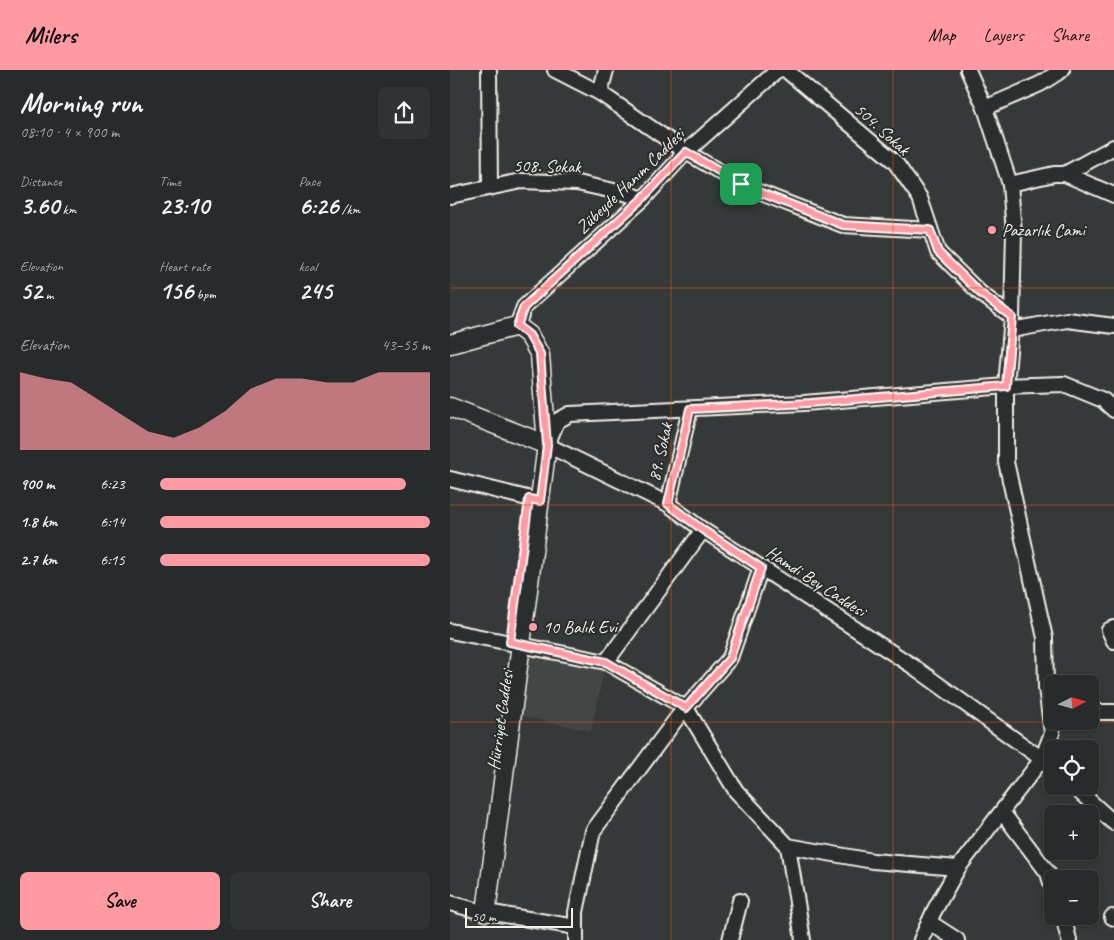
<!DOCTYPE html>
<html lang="en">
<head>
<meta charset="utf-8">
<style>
	body { margin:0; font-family:Caveat,sans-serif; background:#303333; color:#f1f3f6; height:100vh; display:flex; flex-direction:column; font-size:19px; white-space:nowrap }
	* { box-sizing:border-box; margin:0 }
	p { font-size:16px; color:#a5a7a9 }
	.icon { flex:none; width:28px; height:28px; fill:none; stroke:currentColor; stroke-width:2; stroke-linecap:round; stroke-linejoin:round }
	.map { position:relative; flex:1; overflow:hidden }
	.details { display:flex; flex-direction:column; background:#282b2b; width:450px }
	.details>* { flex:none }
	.needle { width:32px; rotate:84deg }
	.buttons { position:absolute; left:594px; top:605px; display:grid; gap:10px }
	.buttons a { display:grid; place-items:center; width:55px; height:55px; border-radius:8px; background:#282b2b; box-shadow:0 2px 8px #0003,0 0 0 1px #444747; font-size:25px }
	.scale { position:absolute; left:15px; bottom:12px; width:108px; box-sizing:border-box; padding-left:5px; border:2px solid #f4f1e8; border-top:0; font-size:14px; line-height:18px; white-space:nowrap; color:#f4f1e8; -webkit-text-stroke:4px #2a2d2e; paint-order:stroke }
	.pin { position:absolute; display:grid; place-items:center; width:42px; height:42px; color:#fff; margin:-21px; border-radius:10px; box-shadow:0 2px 8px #0006 }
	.round { display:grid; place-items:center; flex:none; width:52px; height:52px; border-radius:8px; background:#303333 }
	.overview { display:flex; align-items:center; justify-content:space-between; height:85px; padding:0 20px }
	h1 { font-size:28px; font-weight:800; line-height:38px }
	.stats { display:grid; grid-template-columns:repeat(3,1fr); gap:8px; height:85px; padding:5px 20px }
	.stats div { display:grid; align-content:center }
	.stats b { font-size:25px; font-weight:800 }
	.stats small { font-size:14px; font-weight:400 }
	.stats p { font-size:14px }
	.chart { height:140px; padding:10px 20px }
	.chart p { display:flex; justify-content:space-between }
	.chart svg { width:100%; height:90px; margin-top:5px; fill:#ff9aa2; opacity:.7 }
	.action { display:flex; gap:10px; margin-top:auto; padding:10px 20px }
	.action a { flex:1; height:58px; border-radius:8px; background:#ff9aa2; color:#111; font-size:20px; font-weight:800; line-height:58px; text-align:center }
	.action a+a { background:#303333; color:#f1f3f6 }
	ul { padding:0 20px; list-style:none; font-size:16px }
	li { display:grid; grid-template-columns:80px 60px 1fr; align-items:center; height:38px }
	li i { height:12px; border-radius:6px; background:#ff9aa2 }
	header { display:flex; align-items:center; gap:30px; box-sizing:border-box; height:70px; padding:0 25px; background:#ff9aa2; color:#111 }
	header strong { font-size:24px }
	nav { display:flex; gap:28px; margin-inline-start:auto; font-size:18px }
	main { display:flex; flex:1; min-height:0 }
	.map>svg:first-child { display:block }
</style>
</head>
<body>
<header>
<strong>Milers</strong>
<nav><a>Map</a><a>Layers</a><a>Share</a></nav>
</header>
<main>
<section class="details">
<div class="overview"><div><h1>Morning run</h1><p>08:10 · 4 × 900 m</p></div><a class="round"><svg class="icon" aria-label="share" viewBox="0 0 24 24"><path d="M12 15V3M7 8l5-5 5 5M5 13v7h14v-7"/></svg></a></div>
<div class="stats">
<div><p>Distance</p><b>3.60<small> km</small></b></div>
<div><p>Time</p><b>23:10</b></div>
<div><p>Pace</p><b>6:26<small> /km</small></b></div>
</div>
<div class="stats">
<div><p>Elevation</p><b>52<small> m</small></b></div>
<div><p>Heart rate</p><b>156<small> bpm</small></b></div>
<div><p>kcal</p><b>245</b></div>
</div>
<div class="chart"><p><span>Elevation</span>43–55 m</p>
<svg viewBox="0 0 160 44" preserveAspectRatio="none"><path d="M0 44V6L10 9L20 11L30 19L40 27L50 35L60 38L70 33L80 25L90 14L100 9L110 9L120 11L130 11L140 6L150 6L160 6V44z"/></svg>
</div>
<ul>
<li><b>900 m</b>6:23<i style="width:91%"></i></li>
<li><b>1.8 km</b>6:14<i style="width:100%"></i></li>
<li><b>2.7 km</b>6:15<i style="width:100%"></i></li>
</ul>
<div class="action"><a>Save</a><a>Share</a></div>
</section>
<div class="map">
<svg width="664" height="870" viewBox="0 0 664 870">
	<rect width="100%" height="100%" fill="#363939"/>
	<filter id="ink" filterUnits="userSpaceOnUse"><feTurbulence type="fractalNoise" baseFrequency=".02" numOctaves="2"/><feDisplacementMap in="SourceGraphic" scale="10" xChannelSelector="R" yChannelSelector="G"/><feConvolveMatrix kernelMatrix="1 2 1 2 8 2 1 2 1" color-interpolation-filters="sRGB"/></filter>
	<g filter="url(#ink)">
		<polygon fill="#434645" points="71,574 156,592 141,661 62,644"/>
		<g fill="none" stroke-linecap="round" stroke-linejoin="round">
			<g stroke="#f4f1e8" stroke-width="18">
				<g id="minor">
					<polyline points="39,0 40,117"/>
					<polyline points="105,0 150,23 236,82 296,117 393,155 480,160"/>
					<polyline points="336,0 445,92 470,128 488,182 530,223 562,247"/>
					<polyline points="150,23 156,0"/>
					<polyline points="535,38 590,14 612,0"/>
					<polyline points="615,104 664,77"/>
					<polyline points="560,114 604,104 615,104 664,125"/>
					<polyline points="0,126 71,111 127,113 178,124 193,129"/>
					<polyline points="67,256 74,237 88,224 193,129 236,82 328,0"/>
					<polyline points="561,260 617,250 664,256"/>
					<polyline points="0,409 89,431"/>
					<polyline points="218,434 240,339"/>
					<polyline points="664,558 659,560 664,571"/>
					<polyline points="0,561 156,592 236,638 286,721 338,776 423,791 508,798"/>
					<polyline points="156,592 253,460"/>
					<polyline points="640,642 664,642"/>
					<polyline points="602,698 592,689 464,597 253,460 218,434 97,375 107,351 120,344 354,333 556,316 614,314 653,330 664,340"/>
					<polyline points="623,716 664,753"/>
					<polyline points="552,742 598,803 602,816"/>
					<polyline points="338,776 353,870"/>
					<polyline points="0,833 25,840 126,857"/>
					<polyline points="613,846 619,870"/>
					<polyline points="662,847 664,848"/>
					<polyline points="479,852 507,870"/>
					<polyline points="126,870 126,842 143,761 227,648 280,588 311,498"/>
					<polyline points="280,870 290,831"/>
					<polyline points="471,870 484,841 508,798 592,689 602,663 596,618 595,568 556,392 556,316 562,247 564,162 560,114 535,38 518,0"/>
				</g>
			</g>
			<g stroke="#f4f1e8" stroke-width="21">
				<g id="major">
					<polyline points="0,274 67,256 79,265 90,285 97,375 36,842"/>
					<polyline points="0,337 97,375"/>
				</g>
			</g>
			<use href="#minor" stroke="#2a2d2e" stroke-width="14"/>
			<use href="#major" stroke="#2a2d2e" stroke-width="18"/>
		</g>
	</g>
	<g fill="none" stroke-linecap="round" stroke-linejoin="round" filter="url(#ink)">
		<g stroke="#fff" stroke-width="10">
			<polygon id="route" points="236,82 296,117 393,155 480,160 488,182 530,223 562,247 556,316 360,333 240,339 218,434 253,460 311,498 280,588 236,638 156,592 60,572 79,429 90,431 97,375 90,284 79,265 67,256 74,237 192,129"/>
		</g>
		<use href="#route" stroke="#ff9aa2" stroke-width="6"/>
	</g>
	<path fill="none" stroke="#e8590c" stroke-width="1" stroke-opacity="0.55" d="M221,0v870M443,0v870M0,218h664M0,435h664M0,652h664"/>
	<g fill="#ff9aa2" stroke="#2a2d2e" stroke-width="2">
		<circle cx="542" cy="160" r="5"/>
		<circle cx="83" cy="557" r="5"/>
	</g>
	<g text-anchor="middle" stroke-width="4" stroke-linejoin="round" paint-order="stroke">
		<g font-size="18" fill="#f4f1e8" stroke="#2a2d2e">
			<text transform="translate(432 59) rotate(42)" y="6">504. Sokak</text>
			<text transform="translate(97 96) rotate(1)" y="6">508. Sokak</text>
			<text transform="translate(180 111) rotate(-44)" y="6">Zübeyde Hanım Caddesi</text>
			<text transform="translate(210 382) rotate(-77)" y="6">89. Sokak</text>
			<text transform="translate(366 511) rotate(33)" y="6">Hamdi Bey Caddesi</text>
			<text transform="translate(50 650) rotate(-82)" y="6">Hürriyet Caddesi</text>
		</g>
		<g font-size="18" fill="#f4f1e8" stroke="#2a2d2e" text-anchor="start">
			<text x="552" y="166">Pazarlık Cami</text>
			<text x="93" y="563">10 Balık Evi</text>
		</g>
	</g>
</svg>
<div class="buttons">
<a><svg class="needle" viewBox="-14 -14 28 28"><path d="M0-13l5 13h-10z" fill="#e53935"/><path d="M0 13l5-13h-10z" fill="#a5a7a9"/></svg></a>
<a><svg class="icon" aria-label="locate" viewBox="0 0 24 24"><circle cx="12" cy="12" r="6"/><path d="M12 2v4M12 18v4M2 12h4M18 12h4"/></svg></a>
<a>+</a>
<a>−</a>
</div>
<div class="scale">50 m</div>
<div class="pin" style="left:291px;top:114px;background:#1e9e55"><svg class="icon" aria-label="arrive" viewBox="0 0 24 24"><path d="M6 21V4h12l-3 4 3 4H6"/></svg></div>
</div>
</main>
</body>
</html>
